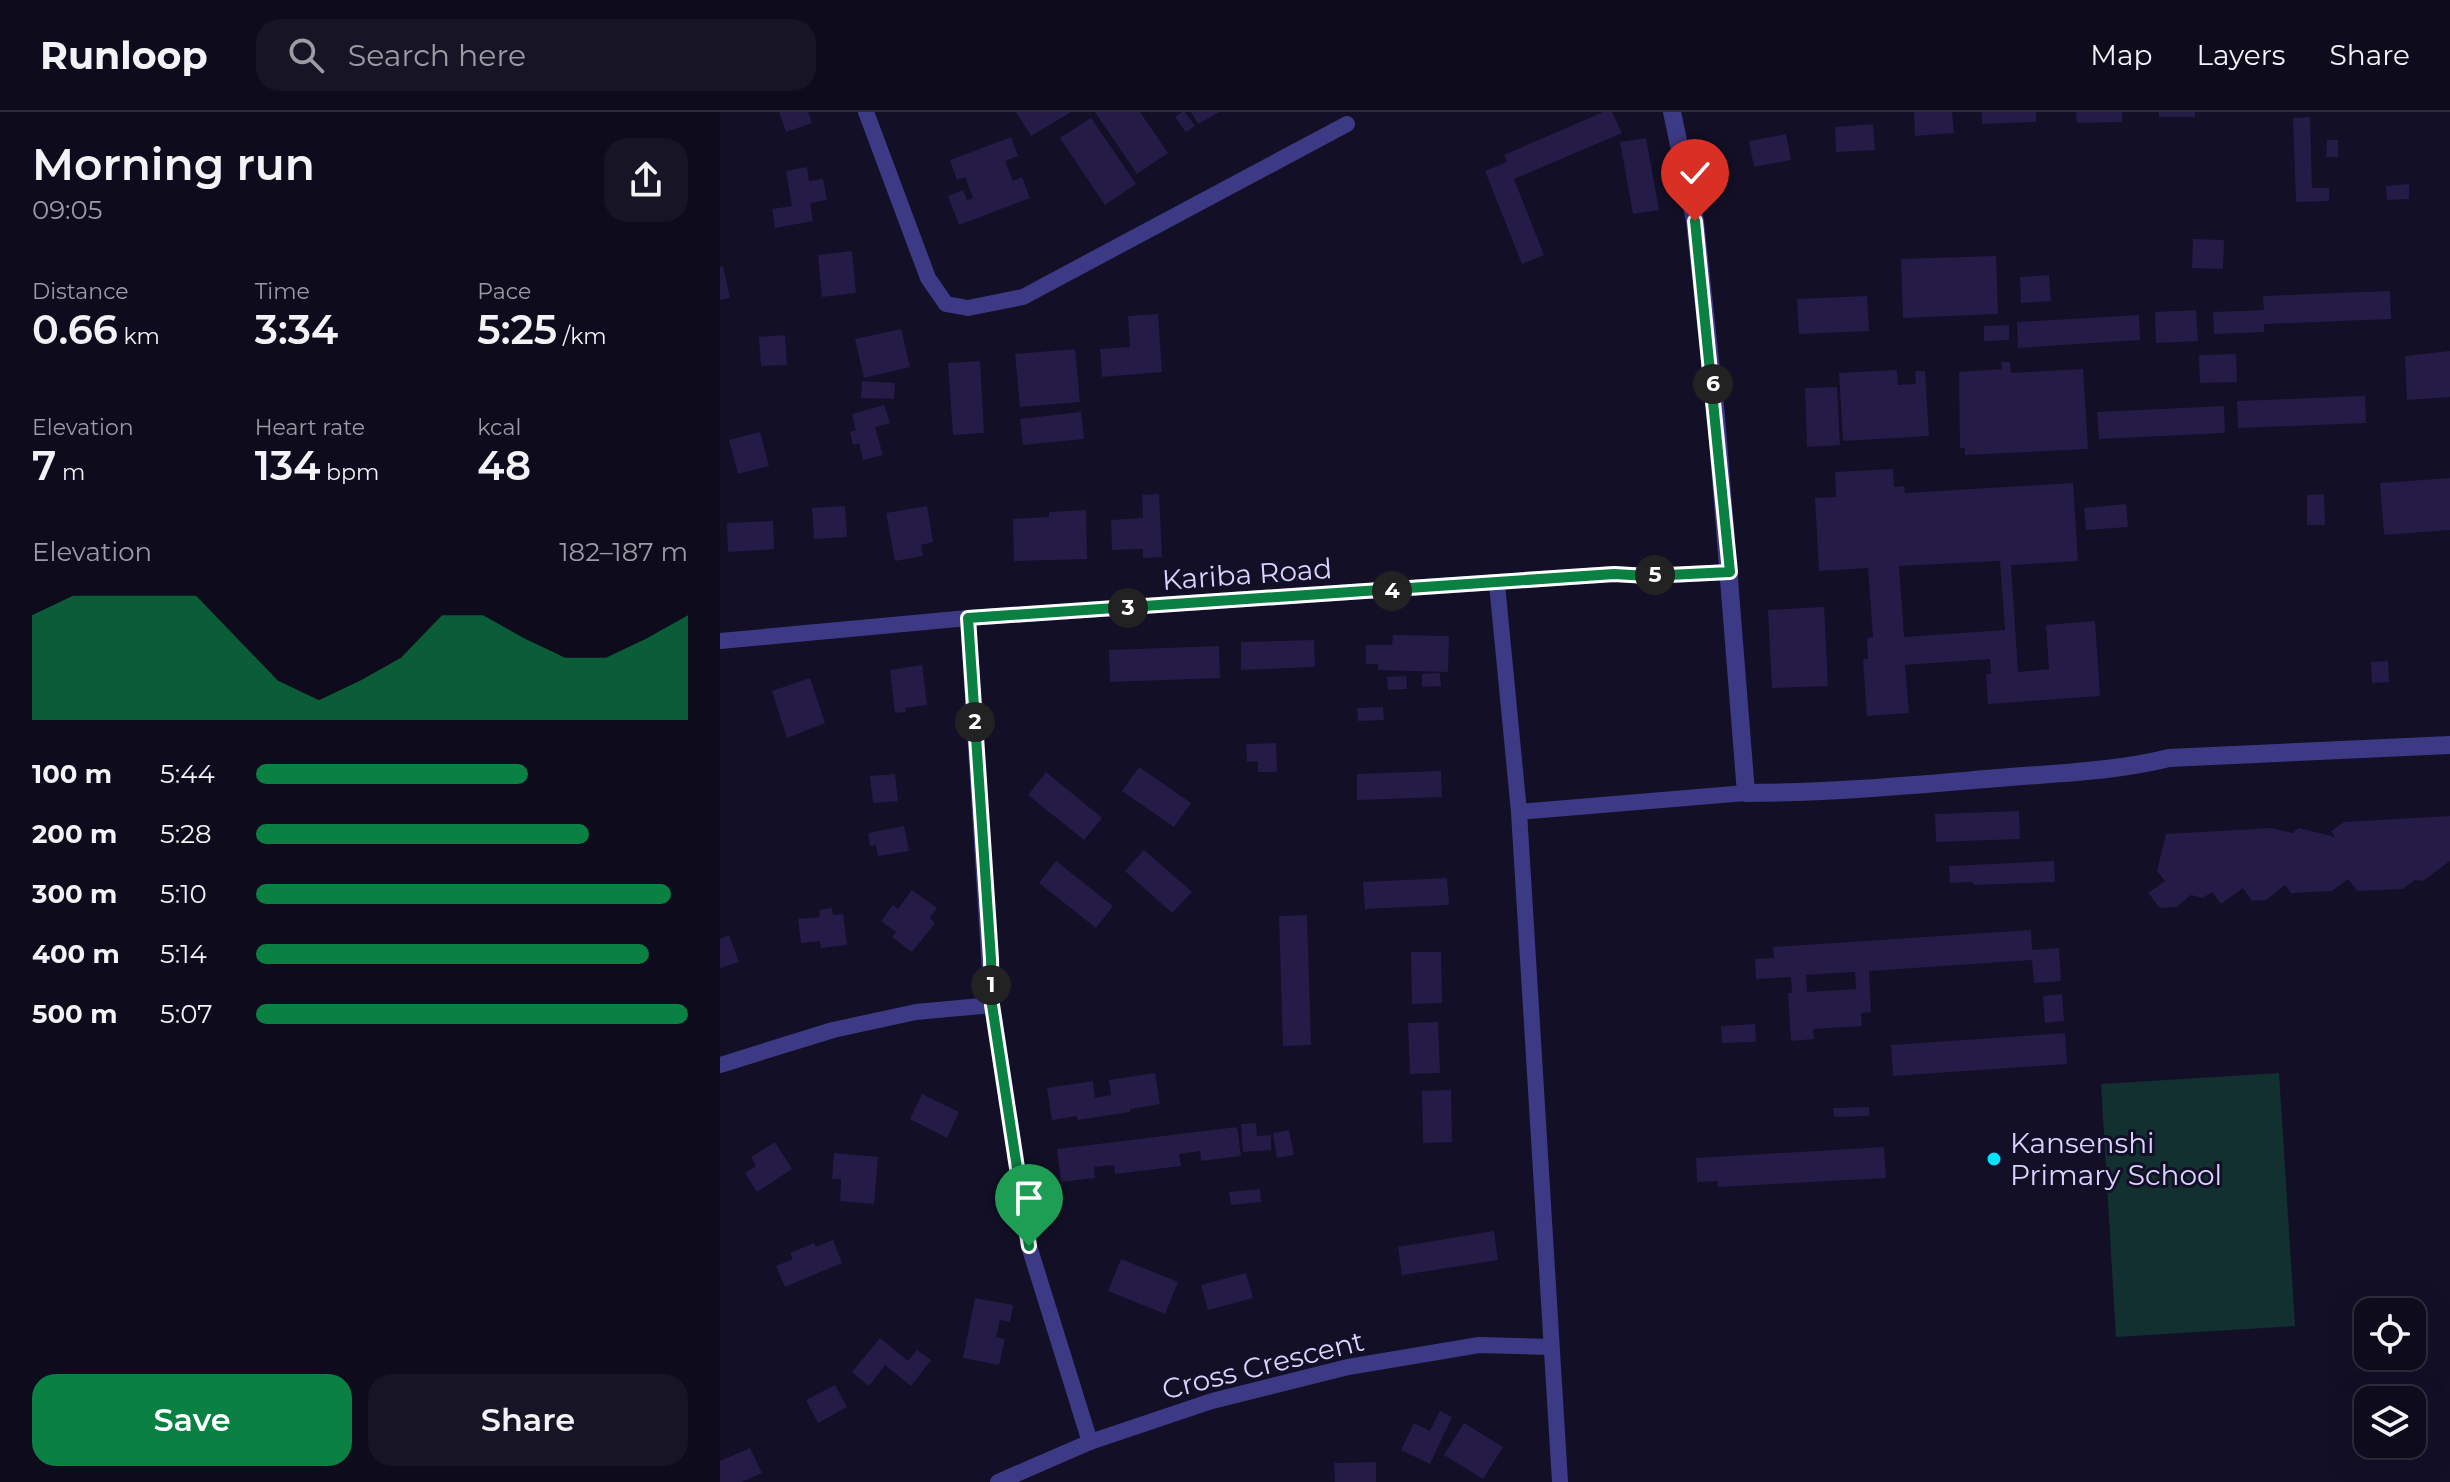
<!DOCTYPE html>
<html lang="en">
<head>
<meta charset="utf-8">
<style>
	body { margin:0; font-family:Montserrat,sans-serif; background:#171425; color:#f1f3f6; height:100vh; display:flex; flex-direction:column; font-size:30px; white-space:nowrap }
	* { box-sizing:border-box; margin:0 }
	p { font-size:26px; color:#9b9ba3 }
	.icon { flex:none; width:44px; height:44px; fill:none; stroke:currentColor; stroke-width:2; stroke-linecap:round; stroke-linejoin:round }
	.map { position:relative; flex:1; overflow:hidden }
	.sheet { display:flex; flex-direction:column; background:#0e0b1c; width:720px }
	.sheet>* { flex:none }
	.controls { position:absolute; left:1634px; top:1186px; display:grid; gap:16px }
	.controls a { display:grid; place-items:center; width:72px; height:72px; border-radius:16px; background:#0e0b1c; box-shadow:0 8px 32px #0002,0 0 0 2px #2e2b3b; font-size:40px }
	.pin { position:absolute; display:grid; place-items:center; width:68px; height:68px; color:#fff; margin:-82px -34px; border-radius:50% 50% 50% 0; rotate:-45deg; box-shadow:0 0 8px #0007 }
	.pin .icon { rotate:45deg }
	.km { position:absolute; width:40px; height:40px; margin:-20px; border-radius:50%; background:#222; color:#fff; font-size:22px; line-height:40px; text-align:center }
	.round { display:grid; place-items:center; flex:none; width:84px; height:84px; border-radius:24px; background:#171425 }
	.headline { display:flex; align-items:center; justify-content:space-between; height:136px; padding:0 32px }
	h1 { font-size:44px; font-weight:600; line-height:60px }
	.metrics { display:grid; grid-template-columns:repeat(3,1fr); gap:12px; height:136px; padding:8px 32px }
	.metrics div { display:grid; align-content:center }
	.metrics b { font-size:40px; font-weight:600 }
	.metrics small { font-size:22px; font-weight:400 }
	.metrics p { font-size:22px }
	.chart { height:224px; padding:16px 32px }
	.chart p { display:flex; justify-content:space-between }
	.chart svg { width:100%; height:144px; margin-top:8px; fill:#0b8043; opacity:.7 }
	.primary-button { display:flex; gap:16px; margin-top:auto; padding:16px 32px }
	.primary-button a { flex:1; height:92px; border-radius:24px; background:#0b8043; color:#fff; font-size:32px; font-weight:600; line-height:92px; text-align:center }
	.primary-button a+a { background:#171425; color:#f1f3f6 }
	ul { padding:0 32px; list-style:none; font-size:26px }
	li { display:grid; grid-template-columns:128px 96px 1fr; align-items:center; height:60px }
	li i { height:20px; border-radius:10px; background:#0b8043 }
	header { display:flex; align-items:center; gap:48px; box-sizing:border-box; height:112px; padding:0 40px; background:#0e0b1c; border-bottom:2px solid #2e2b3b }
	header strong { font-size:38px }
	nav { display:flex; gap:44px; margin-inline-start:auto; font-size:28px }
	.search { width:560px; height:72px; background:#171425; display:flex; align-items:center; gap:20px; box-sizing:border-box; padding:0 28px; border-radius:24px; color:#9b9ba3; font-size:30px }
	main { display:flex; flex:1; min-height:0 }
	.map>svg:first-child { display:block }
</style>
</head>
<body>
<header>
<strong>Runloop</strong>
<div class="search"><svg class="icon" aria-label="search" viewBox="0 0 24 24"><circle cx="10" cy="10" r="6"/><path d="M15 15l6 6"/></svg>Search here</div>
<nav><a>Map</a><a>Layers</a><a>Share</a></nav>
</header>
<main>
<section class="sheet">
<div class="headline"><div><h1>Morning run</h1><p>09:05</p></div><a class="round"><svg class="icon" aria-label="share" viewBox="0 0 24 24"><path d="M12 15V3M7 8l5-5 5 5M5 13v7h14v-7"/></svg></a></div>
<div class="metrics">
<div><p>Distance</p><b>0.66<small> km</small></b></div>
<div><p>Time</p><b>3:34</b></div>
<div><p>Pace</p><b>5:25<small> /km</small></b></div>
</div>
<div class="metrics">
<div><p>Elevation</p><b>7<small> m</small></b></div>
<div><p>Heart rate</p><b>134<small> bpm</small></b></div>
<div><p>kcal</p><b>48</b></div>
</div>
<div class="chart"><p><span>Elevation</span>182–187 m</p>
<svg viewBox="0 0 160 44" preserveAspectRatio="none"><path d="M0 44V12L10 6L20 6L30 6L40 6L50 19L60 32L70 38L80 32L90 25L100 12L110 12L120 19L130 25L140 25L150 19L160 12V44z"/></svg>
</div>
<ul>
<li><b>100 m</b>5:44<i style="width:63%"></i></li>
<li><b>200 m</b>5:28<i style="width:77%"></i></li>
<li><b>300 m</b>5:10<i style="width:96%"></i></li>
<li><b>400 m</b>5:14<i style="width:91%"></i></li>
<li><b>500 m</b>5:07<i style="width:100%"></i></li>
</ul>
<div class="primary-button"><a>Save</a><a>Share</a></div>
</section>
<div class="map">
<svg width="1730" height="1370" viewBox="0 0 1730 1370">
	<rect width="100%" height="100%" fill="#130f26"/>
	<polygon fill="#12302f" points="1559,961 1575,1214 1396,1225 1381,972"/>
	<g fill="#241b47" fill-rule="evenodd">
		<polygon points="59,0 88,0 92,11 66,20"/>
		<polygon points="296,0 351,0 311,24"/>
		<polygon points="375,0 420,0 448,41 417,62"/>
		<polygon points="462,0 465,0 475,14 466,20 455,5"/>
		<polygon points="471,0 500,0 478,12"/>
		<polygon points="883,0 892,0 902,21 794,67 824,143 802,152 765,59 787,50 784,43"/>
		<polygon points="1194,0 1232,0 1234,21 1195,24"/>
		<polygon points="1262,0 1316,0 1316,10 1262,12"/>
		<polygon points="1356,0 1402,0 1402,10 1357,11"/>
		<rect x="1439" y="0" width="36" height="5"/>
		<polygon points="1590,5 1592,76 1609,76 1609,89 1576,90 1573,6"/>
		<polygon points="371,6 416,72 385,93 340,26"/>
		<polygon points="1153,12 1155,38 1116,40 1115,15"/>
		<polygon points="1066,22 1071,48 1034,55 1029,29"/>
		<polygon points="291,25 298,44 285,49 293,69 302,65 310,86 239,113 228,84 243,78 247,88 253,86 245,65 237,68 230,48"/>
		<polygon points="926,26 939,98 913,102 900,30"/>
		<polygon points="1607,28 1618,28 1618,45 1606,45"/>
		<polygon points="87,55 89,69 103,67 107,88 90,91 93,109 55,116 52,97 72,94 66,59"/>
		<polygon points="1689,72 1689,87 1667,88 1666,74"/>
		<polygon points="1473,127 1504,128 1503,157 1472,156"/>
		<polygon points="132,139 136,181 102,185 98,143"/>
		<polygon points="1276,144 1278,202 1183,206 1181,147"/>
		<polygon points="3,154 10,186 0,188 0,155"/>
		<polygon points="1329,163 1331,189 1301,191 1300,165"/>
		<polygon points="1670,179 1671,207 1544,212 1544,220 1494,222 1493,200 1544,198 1543,184"/>
		<polygon points="1147,184 1149,219 1079,222 1077,187"/>
		<polygon points="1476,198 1478,229 1436,231 1435,200"/>
		<polygon points="438,202 442,260 382,265 380,237 410,235 408,204"/>
		<polygon points="1419,203 1420,228 1298,236 1297,210"/>
		<polygon points="1289,213 1289,228 1264,229 1264,214"/>
		<polygon points="181,217 190,255 144,266 135,227"/>
		<polygon points="65,223 67,253 41,254 39,225"/>
		<polygon points="355,237 360,290 300,295 295,242"/>
		<polygon points="1730,239 1730,285 1687,288 1685,244"/>
		<polygon points="1516,242 1517,270 1480,271 1479,243"/>
		<polygon points="260,249 264,321 233,323 228,251"/>
		<polygon points="1281,250 1290,250 1291,261 1363,257 1368,337 1245,343 1245,336 1240,336 1239,260 1282,257"/>
		<polygon points="1177,258 1178,273 1196,272 1195,259 1205,259 1209,324 1123,329 1119,261"/>
		<polygon points="142,269 175,271 174,287 141,286"/>
		<polygon points="1117,275 1120,333 1087,335 1085,276"/>
		<polygon points="1645,284 1646,311 1518,316 1517,289"/>
		<polygon points="164,293 170,311 155,315 163,343 143,348 139,331 133,333 130,320 136,318 132,302"/>
		<polygon points="1504,294 1505,321 1379,327 1377,300"/>
		<polygon points="361,300 364,327 303,333 300,307"/>
		<polygon points="40,320 49,354 18,362 9,328"/>
		<path d="M1173,357l1,18 10,-1 1,7 168,-10 5,78 -67,4 7,107 31,-3 -3,-44 49,-4 5,75 -112,8 -2,-30h5l-1,-15 -85,6 4,48 -42,3 -4,-57h5l-1,-21 6,-1 -5,-69 -49,3 -4,-73 21,-1 -1,-25zM1280,449l5,69 -101,7 -5,-71z"/>
		<polygon points="1730,366 1730,418 1664,423 1660,371"/>
		<polygon points="439,382 442,445 423,446 423,437 392,438 391,408 423,406 422,383"/>
		<polygon points="1604,382 1605,413 1587,413 1587,383"/>
		<polygon points="1406,392 1408,415 1366,418 1364,396"/>
		<polygon points="125,394 127,425 94,427 92,396"/>
		<polygon points="207,394 213,430 201,433 203,444 175,449 166,401"/>
		<polygon points="366,398 367,447 294,449 293,407 329,405 329,400"/>
		<polygon points="53,409 54,437 8,440 7,411"/>
		<polygon points="1104,495 1108,574 1052,576 1048,498"/>
		<polygon points="673,523 729,524 728,560 658,558 658,552 646,552 646,533 672,533"/>
		<polygon points="594,528 595,555 521,558 521,530"/>
		<polygon points="499,534 500,566 390,570 389,538"/>
		<polygon points="1668,549 1669,570 1652,571 1651,550"/>
		<polygon points="202,553 207,593 185,596 186,600 175,601 170,558"/>
		<polygon points="720,561 721,574 702,575 702,562"/>
		<polygon points="686,564 687,577 668,578 667,565"/>
		<polygon points="90,566 105,611 67,626 52,579"/>
		<polygon points="663,595 664,608 638,609 637,596"/>
		<polygon points="556,631 557,660 538,660 538,649 527,650 526,632"/>
		<polygon points="419,655 471,691 454,715 402,679"/>
		<polygon points="721,659 722,685 637,688 637,662"/>
		<polygon points="326,660 382,706 364,728 308,683"/>
		<polygon points="175,662 178,689 153,691 150,664"/>
		<polygon points="1299,699 1300,727 1216,730 1215,702"/>
		<polygon points="1730,704 1730,749 1703,769 1695,768 1683,777 1637,779 1628,767 1612,779 1571,781 1565,773 1546,788 1532,789 1523,776 1501,792 1492,780 1483,786 1471,783 1456,795 1440,796 1428,781 1445,769 1437,759 1446,722 1551,716 1572,721 1579,716 1615,725 1611,719 1624,710"/>
		<polygon points="184,714 189,739 158,744 156,733 150,734 148,721"/>
		<polygon points="424,738 472,780 452,801 405,759"/>
		<polygon points="336,749 393,794 376,816 319,771"/>
		<polygon points="1334,749 1335,770 1253,773 1253,770 1230,771 1229,754"/>
		<polygon points="727,766 729,793 645,797 643,770"/>
		<polygon points="192,778 217,796 210,806 215,811 192,840 172,825 176,820 161,809 173,793 178,797"/>
		<polygon points="112,796 113,803 123,802 127,833 101,836 100,829 81,831 78,807 100,805 99,798"/>
		<polygon points="587,803 591,933 563,934 559,804"/>
		<path d="M1311,818l1,20 27,-2 2,33 -27,2 -2,-23 -163,11 2,41 -10,1 1,13 -49,3 1,10 -23,2 -3,-48h4l-1,-16 -35,2 -1,-20 19,-1 -1,-11zM1135,860l1,17 -49,3 -1,-17z"/>
		<polygon points="9,823 19,850 0,856 0,827"/>
		<polygon points="691,840 721,840 722,891 692,892"/>
		<polygon points="1342,882 1344,909 1325,911 1323,884"/>
		<polygon points="718,910 720,961 690,962 688,911"/>
		<polygon points="1035,912 1036,930 1002,931 1001,914"/>
		<polygon points="1345,921 1347,952 1173,964 1171,933"/>
		<polygon points="435,961 440,992 410,997 410,1000 357,1008 357,1004 332,1008 327,976 373,969 375,986 391,983 389,968"/>
		<polygon points="731,978 732,1030 703,1031 702,979"/>
		<polygon points="202,982 239,1000 227,1026 190,1007"/>
		<polygon points="1149,995 1149,1004 1114,1005 1113,996"/>
		<polygon points="536,1011 537,1024 551,1023 551,1038 523,1040 521,1012"/>
		<polygon points="517,1015 521,1044 481,1049 480,1039 459,1042 461,1054 395,1062 394,1053 374,1055 375,1066 341,1070 337,1037"/>
		<polygon points="569,1018 574,1043 557,1046 553,1021"/>
		<polygon points="55,1030 72,1057 37,1080 25,1061 36,1054 31,1045"/>
		<polygon points="1164,1035 1166,1066 998,1075 998,1069 977,1070 976,1046"/>
		<polygon points="114,1041 158,1045 154,1092 120,1089 121,1067 112,1067"/>
		<polygon points="540,1077 541,1090 511,1093 509,1080"/>
		<polygon points="774,1119 778,1148 682,1163 678,1135"/>
		<polygon points="113,1128 122,1151 65,1175 56,1154 73,1147 70,1141 94,1131 96,1135"/>
		<polygon points="401,1147 458,1170 445,1202 388,1179"/>
		<polygon points="526,1161 533,1186 488,1198 481,1173"/>
		<polygon points="255,1186 293,1193 290,1210 280,1208 276,1225 285,1227 279,1253 243,1246"/>
		<polygon points="160,1226 188,1249 197,1238 211,1248 191,1274 165,1253 149,1274 132,1260"/>
		<polygon points="115,1273 127,1295 98,1311 86,1288"/>
		<polygon points="720,1299 732,1305 710,1352 681,1338 694,1311 710,1319"/>
		<polygon points="744,1311 783,1335 763,1367 724,1343"/>
		<polygon points="30,1336 42,1361 22,1370 0,1370 0,1349"/>
		<polygon points="656,1350 656,1370 615,1370 614,1351"/>
	</g>
	<g fill="none" stroke-linecap="round" stroke-linejoin="round">
		<g stroke="#3d3a85" stroke-width="16">
			<polyline points="146,0 208,166 226,192 248,196 303,185 627,12"/>
			<polyline points="777,472 799,700 840,1370"/>
			<polyline points="248,506 272,893 309,1134 370,1330"/>
			<polyline points="0,529 248,506 894,462 928,464 1010,460"/>
			<polyline points="799,700 1026,681"/>
			<polyline points="0,953 113,918 196,900 272,893"/>
			<polyline points="278,1370 370,1330 492,1289 628,1255 759,1233 831,1235"/>
		</g>
		<path stroke="#3d3a85" stroke-width="18" d="M952,0l23,109 21,195 30,377c84,0 168,-8 252,-15 57,-5 115,-6 171,-20l281,-13"/>
	</g>
	<g fill="none" stroke-linecap="round" stroke-linejoin="round">
		<g stroke="#fff" stroke-width="16">
			<polyline id="route" points="309,1134 272,893 271,847 248,506 894,462 928,464 1010,460 975,109"/>
		</g>
		<use href="#route" stroke="#0b8043" stroke-width="10"/>
	</g>
	<circle fill="#00e5ff" stroke="#130f26" stroke-width="3" cx="1274" cy="1047" r="8"/>
	<g text-anchor="middle" stroke-width="6" stroke-linejoin="round" paint-order="stroke">
		<g font-size="28" fill="#d9d4ff" stroke="#130f26">
			<text transform="translate(527 462) rotate(-4)" y="10">Kariba Road</text>
			<text transform="translate(543 1253) rotate(-14)" y="10">Cross Crescent</text>
		</g>
		<g font-size="28" fill="#d9d4ff" stroke="#130f26" text-anchor="start">
			<text x="1290" y="1041">Kansenshi<tspan x="1290" dy="32">Primary School</tspan></text>
		</g>
	</g>
</svg>
<div class="controls">
<a><svg class="icon" aria-label="locate" viewBox="0 0 24 24"><circle cx="12" cy="12" r="6"/><path d="M12 2v4M12 18v4M2 12h4M18 12h4"/></svg></a>
<a><svg class="icon" aria-label="layers" viewBox="0 0 24 24"><path d="M12 4l9 5-9 5-9-5zM3 14l9 5 9-5"/></svg></a>
</div>
<div class="pin" style="left:309px;top:1134px;background:#1e9e55"><svg class="icon" aria-label="arrive" viewBox="0 0 24 24"><path d="M6 21V4h12l-3 4 3 4H6"/></svg></div>
<div class="pin" style="left:975px;top:109px;background:#d93025"><svg class="icon" aria-label="check" viewBox="0 0 24 24"><path d="M5 12l5 5 9-10"/></svg></div>
<b class="km" style="left:271px;top:873px">1</b>
<b class="km" style="left:255px;top:610px">2</b>
<b class="km" style="left:408px;top:496px">3</b>
<b class="km" style="left:672px;top:479px">4</b>
<b class="km" style="left:935px;top:463px">5</b>
<b class="km" style="left:993px;top:272px">6</b>
</div>
</main>
</body>
</html>
